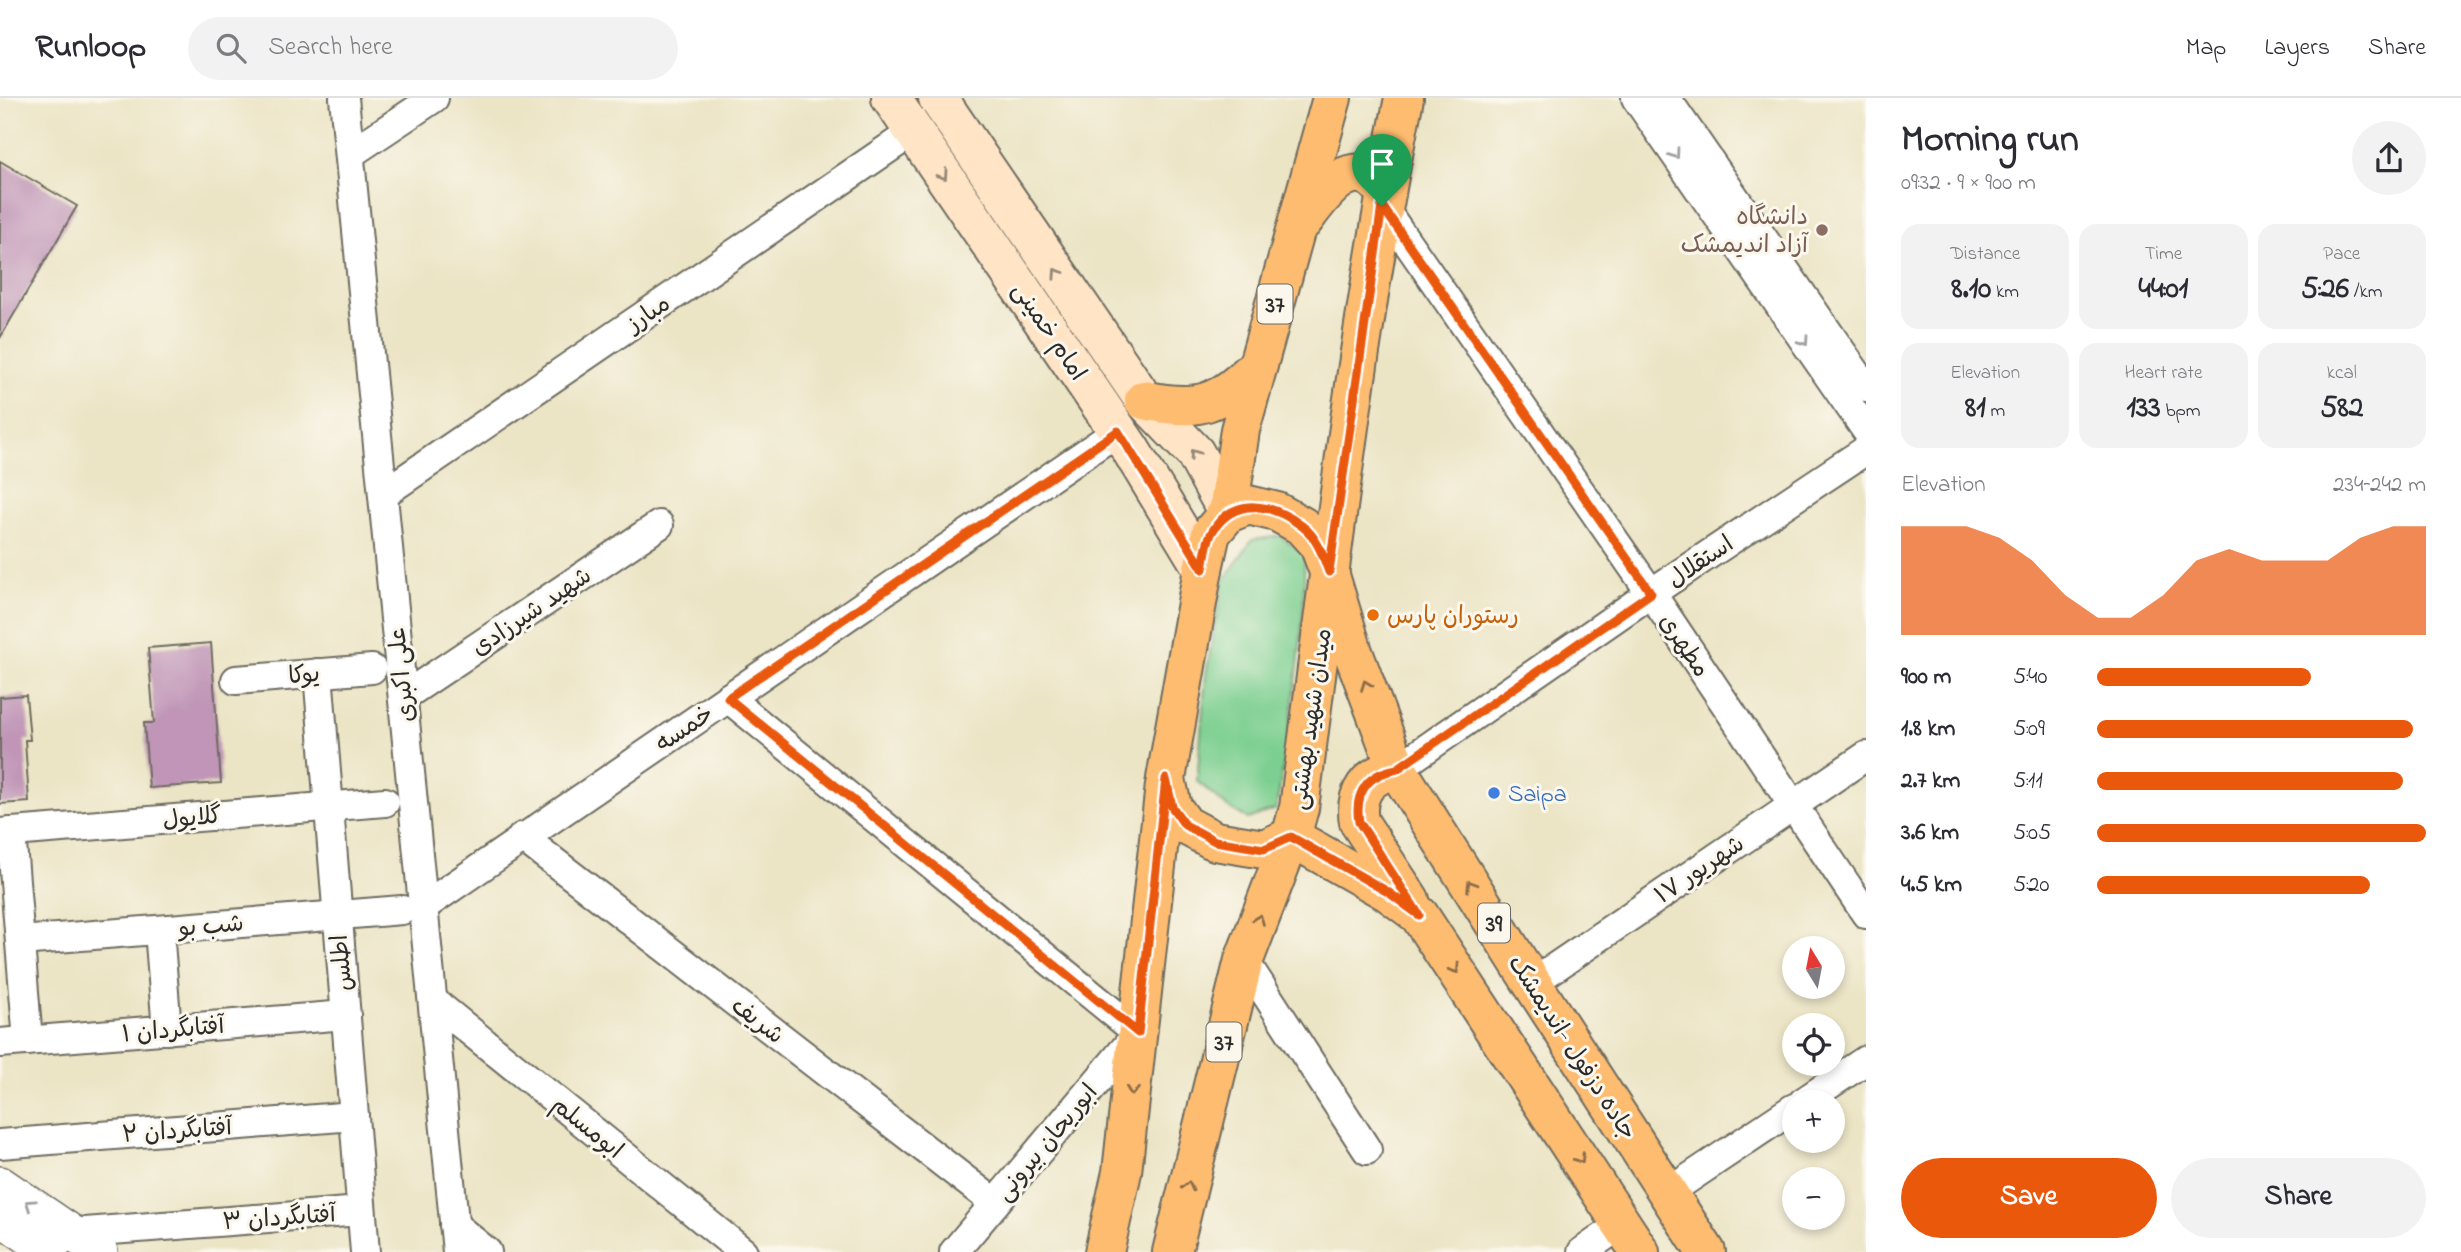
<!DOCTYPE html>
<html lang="en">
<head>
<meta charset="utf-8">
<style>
	body { margin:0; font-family:"Indie Flower","Playpen Sans Arabic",sans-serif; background:#f2f2f3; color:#2b2b33; height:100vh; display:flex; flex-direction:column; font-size:26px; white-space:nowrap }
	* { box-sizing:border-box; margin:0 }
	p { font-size:23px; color:#7c7c81 }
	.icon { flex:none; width:38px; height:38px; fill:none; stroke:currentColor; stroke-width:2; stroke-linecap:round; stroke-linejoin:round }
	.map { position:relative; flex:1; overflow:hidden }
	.panel { display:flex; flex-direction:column; background:#fff; width:595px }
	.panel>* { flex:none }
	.needle { width:46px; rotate:350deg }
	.tools { position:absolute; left:1782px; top:838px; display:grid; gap:14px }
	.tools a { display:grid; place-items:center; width:63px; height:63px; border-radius:50%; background:#fff; box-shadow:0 4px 10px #0003; font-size:35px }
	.pin { position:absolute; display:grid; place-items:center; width:60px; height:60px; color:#fff; margin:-72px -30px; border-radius:50% 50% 50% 0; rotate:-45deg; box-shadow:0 0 7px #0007 }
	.pin .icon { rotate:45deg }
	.round { display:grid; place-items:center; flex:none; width:74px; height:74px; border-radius:37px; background:#f2f2f3 }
	.head { display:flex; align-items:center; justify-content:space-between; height:119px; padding:0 35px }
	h1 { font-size:38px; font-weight:700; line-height:52px }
	.metrics { display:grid; grid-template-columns:repeat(3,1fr); gap:10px; height:119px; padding:7px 35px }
	.metrics div { display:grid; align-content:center; border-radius:18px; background:#f2f2f3; text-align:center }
	.metrics b { font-size:30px; font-weight:700 }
	.metrics small { font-size:19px; font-weight:400 }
	.metrics p { font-size:19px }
	.chart { height:196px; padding:14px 35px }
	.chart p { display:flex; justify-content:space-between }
	.chart svg { width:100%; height:126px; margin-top:7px; fill:#ea580c; opacity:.7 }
	.button { display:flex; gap:14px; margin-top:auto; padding:14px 35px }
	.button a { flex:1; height:80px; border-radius:42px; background:#ea580c; color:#fff; font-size:28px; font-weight:700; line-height:80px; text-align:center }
	.button a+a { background:#f2f2f3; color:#2b2b33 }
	ul { padding:0 35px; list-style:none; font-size:23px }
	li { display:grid; grid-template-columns:112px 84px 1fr; align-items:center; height:52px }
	li i { height:18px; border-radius:9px; background:#ea580c }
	header { display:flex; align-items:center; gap:42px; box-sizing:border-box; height:98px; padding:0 35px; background:#fff; border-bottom:2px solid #e1e1e2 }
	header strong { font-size:33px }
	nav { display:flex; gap:38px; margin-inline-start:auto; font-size:24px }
	.search { width:490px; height:63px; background:#f2f2f3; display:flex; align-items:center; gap:18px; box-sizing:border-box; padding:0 24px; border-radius:38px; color:#7c7c81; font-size:26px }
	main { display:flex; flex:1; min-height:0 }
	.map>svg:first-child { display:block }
</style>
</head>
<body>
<header>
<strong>Runloop</strong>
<div class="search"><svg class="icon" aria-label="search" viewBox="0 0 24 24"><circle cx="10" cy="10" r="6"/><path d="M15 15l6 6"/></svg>Search here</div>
<nav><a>Map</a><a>Layers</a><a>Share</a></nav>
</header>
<main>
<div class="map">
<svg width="1866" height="1154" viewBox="0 0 1866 1154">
	<rect width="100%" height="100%" fill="#fbf7ec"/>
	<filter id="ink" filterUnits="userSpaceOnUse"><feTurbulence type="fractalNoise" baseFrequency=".0143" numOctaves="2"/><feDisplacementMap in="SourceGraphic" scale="14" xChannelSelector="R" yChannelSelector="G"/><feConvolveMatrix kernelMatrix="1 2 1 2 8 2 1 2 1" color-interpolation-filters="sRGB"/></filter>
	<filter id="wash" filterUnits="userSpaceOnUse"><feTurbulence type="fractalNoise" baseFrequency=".00686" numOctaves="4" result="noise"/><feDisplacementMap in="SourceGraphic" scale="28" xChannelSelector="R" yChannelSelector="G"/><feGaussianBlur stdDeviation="1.57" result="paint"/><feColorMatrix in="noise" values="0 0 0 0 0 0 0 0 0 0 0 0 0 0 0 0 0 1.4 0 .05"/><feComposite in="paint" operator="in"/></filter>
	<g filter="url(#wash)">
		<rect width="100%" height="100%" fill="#ebe4c5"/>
		<path fill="#7ccf90" stroke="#547d5e" stroke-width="2" d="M1280,438l24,18c2,83 -14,172 -28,255l-28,10 -22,-13 -29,-25 9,-107 17,-92 29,-42z"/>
		<g id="blocks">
			<g fill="#c095b7">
				<polygon points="0,63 77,108 0,240"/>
				<polygon points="211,545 221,685 149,690 144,625 154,625 148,550"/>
				<polygon points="26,597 30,642 25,642 29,704 0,706 0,599"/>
			</g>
		</g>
	</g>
	<g filter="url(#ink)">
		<use href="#blocks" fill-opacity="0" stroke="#6e6c61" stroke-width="2"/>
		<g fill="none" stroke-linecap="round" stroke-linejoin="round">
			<g stroke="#6e6c61" stroke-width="32">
				<g id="minor">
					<polyline points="344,0 457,1154"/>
					<polyline points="1636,0 1866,332"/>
					<polyline points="1666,0 1866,289"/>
					<polyline points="350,56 434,0"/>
					<polyline points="1382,108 1651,495 1866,816"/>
					<polyline points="383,396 914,33"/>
					<polyline points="318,575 365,1154"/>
					<polyline points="236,582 372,571"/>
					<polyline points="403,599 659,427"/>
					<polyline points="728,600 1138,935 954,1154"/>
					<polyline points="1397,671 1651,495 1866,352"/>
					<polyline points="11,734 28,943"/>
					<polyline points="0,735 385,704"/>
					<polyline points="522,739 995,1105"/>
					<polyline points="423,809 1118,333"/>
					<polyline points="159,832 167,932"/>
					<polyline points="20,843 402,812"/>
					<polyline points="1244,862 1367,1052"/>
					<polyline points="1532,885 1866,658"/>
					<polyline points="433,903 743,1154"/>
					<polyline points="0,945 346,917"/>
					<polyline points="1803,1004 1866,962"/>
					<polyline points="0,1046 354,1018"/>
					<polyline points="1667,1095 1794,1010"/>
					<polyline points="454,1127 487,1154"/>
					<polyline points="72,1135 361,1113"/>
					<polyline points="1582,1154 1622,1126"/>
				</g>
			</g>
			<g stroke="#6e6c61" stroke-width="38">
				<g id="tertiary">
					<polyline points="0,1086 100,1154"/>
					<polyline points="0,1119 51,1154"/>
				</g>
			</g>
			<g stroke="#6e6c61" stroke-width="42">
				<g id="secondary">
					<polyline points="891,0 1131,352 1203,471"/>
					<polyline points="938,0 1144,302 1195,355 1228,415"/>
				</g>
			</g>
			<g stroke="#6e6c61" stroke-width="42">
				<g id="primary">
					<path d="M1404,0c-47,234 -74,473 -105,710l-8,29 -27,12 -49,-8 -30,-16 -13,-18 -6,-28 37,-210 8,-36 17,-20 20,-8 29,7 25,14 17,19 10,27 24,80 44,117 135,214 174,269"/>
					<path d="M1303,123c20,-27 51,-74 82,-28"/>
					<path d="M1144,302c54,12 75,5 114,-35"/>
					<polyline points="1228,415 1240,332 1332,0"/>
					<path d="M1397,671c-29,5 -43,24 -38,53l51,78"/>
					<polyline points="1104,1154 1122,1074 1165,687"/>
					<polyline points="1172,1154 1244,862 1291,739 1388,794 1419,817 1640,1154"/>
				</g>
			</g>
			<use href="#minor" stroke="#fff" stroke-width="28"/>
			<use href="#tertiary" stroke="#fff" stroke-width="35"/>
			<use href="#secondary" stroke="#ffe4c6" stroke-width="38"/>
			<use href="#primary" stroke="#febc70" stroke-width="38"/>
		</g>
		<defs><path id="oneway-chevron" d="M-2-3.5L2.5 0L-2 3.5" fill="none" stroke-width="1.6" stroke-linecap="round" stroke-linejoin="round" transform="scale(1.75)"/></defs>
		<g stroke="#a0a0a0">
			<use href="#oneway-chevron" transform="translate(1675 56) rotate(55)"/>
			<use href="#oneway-chevron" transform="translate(1804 243) rotate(55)"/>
			<use href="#oneway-chevron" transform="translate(30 1106) rotate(-146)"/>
		</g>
		<g stroke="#958878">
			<use href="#oneway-chevron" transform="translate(943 77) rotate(56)"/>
			<use href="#oneway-chevron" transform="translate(1057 175) rotate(-124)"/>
			<use href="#oneway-chevron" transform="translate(1194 356) rotate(-126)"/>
		</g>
		<g stroke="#8a6c4a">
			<use href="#oneway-chevron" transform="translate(1366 587) rotate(-111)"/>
			<use href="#oneway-chevron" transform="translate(1471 787) rotate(-122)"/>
			<use href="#oneway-chevron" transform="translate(1259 821) rotate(-69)"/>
			<use href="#oneway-chevron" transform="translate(1455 871) rotate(57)"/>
			<use href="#oneway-chevron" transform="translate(1132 993) rotate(97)"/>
			<use href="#oneway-chevron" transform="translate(1580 1061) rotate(57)"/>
			<use href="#oneway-chevron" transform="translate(1188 1088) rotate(-76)"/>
		</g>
	</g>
	<g fill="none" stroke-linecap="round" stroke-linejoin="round" filter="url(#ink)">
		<g stroke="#fff" stroke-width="14">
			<path id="route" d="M1382,108l269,387 -254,176c-29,5 -43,23 -38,53l60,93 -31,-23 -97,-55 -27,12 -49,-8 -30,-16 -13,-18 -6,-28 -28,254 -410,-335 390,-267 85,138c2,-11 3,-27 9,-37 22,-36 60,-29 90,-6 15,11 21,29 27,46z"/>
		</g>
		<use href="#route" stroke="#ea580c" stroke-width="9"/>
	</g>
	<circle fill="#8d6e63" stroke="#fbf7ec" stroke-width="2.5" cx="1822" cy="132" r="7"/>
	<circle fill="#e8710a" stroke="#fbf7ec" stroke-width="2.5" cx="1373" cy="517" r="7"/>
	<circle fill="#3f7fe0" stroke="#fbf7ec" stroke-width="2.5" cx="1494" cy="695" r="7"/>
	<g text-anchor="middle" stroke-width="6" stroke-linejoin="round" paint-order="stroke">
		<g fill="#fbf7ec" stroke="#696865" stroke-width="2">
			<rect x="1257.5" y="186.5" width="35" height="39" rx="5"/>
			<rect x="1478" y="805.5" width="32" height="39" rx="5"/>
			<rect x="1206.5" y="924.5" width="35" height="39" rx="5"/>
		</g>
		<g font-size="23" font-weight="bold" fill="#2b2b2b">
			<text x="1275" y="214">37</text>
			<text x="1494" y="833">39</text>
			<text x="1224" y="952">37</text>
		</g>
		<g font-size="24" fill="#785e54" stroke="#fbf7ec" text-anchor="end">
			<text x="1808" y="126">دانشگاه<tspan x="1808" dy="28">آزاد اندیمشک</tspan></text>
		</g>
		<g font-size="24" fill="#2b2b2b" stroke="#fbf7ec">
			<text transform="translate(648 215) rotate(-34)" y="8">مبارز</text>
			<text transform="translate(1050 233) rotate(56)" y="8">امام خمینی</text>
			<text transform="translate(1700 463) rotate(-34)" y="8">استقلال</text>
			<text transform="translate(531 513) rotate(-34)" y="8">شهید شیرزادی</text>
			<text transform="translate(1685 547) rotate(56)" y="8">مطهری</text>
			<text transform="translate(304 576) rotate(-5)" y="8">یوکا</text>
			<text transform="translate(401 577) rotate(-96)" y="8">علی اکبری</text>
			<text transform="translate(1310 621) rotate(-82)" y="8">میدان شهید بهشتی</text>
			<text transform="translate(684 630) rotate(-34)" y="8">خمسه</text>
			<text transform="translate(192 719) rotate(-5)" y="8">گلایول</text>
			<text transform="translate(1699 771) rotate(-34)" y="8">۱۷ شهریور</text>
			<text transform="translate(211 827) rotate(-5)" y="8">شب بو</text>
			<text transform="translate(341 865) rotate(-95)" y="8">اطلس</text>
			<text transform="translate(758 922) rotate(38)" y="8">شریف</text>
			<text transform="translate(173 931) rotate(-5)" y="8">آفتابگردان ۱</text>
			<text transform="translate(1573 949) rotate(57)" y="8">جاده دزفول -اندیمشک</text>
			<text transform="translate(588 1029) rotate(39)" y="8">ابومسلم</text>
			<text transform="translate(177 1032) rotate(-4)" y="8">آفتابگردان ۲</text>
			<text transform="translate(1046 1044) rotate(-50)" y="8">ابوریحان بیرونی</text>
			<text transform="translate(279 1119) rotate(-4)" y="8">آفتابگردان ۳</text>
		</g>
		<g font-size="24" fill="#c56008" stroke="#fbf7ec" text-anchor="start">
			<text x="1387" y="525">رستوران پارس</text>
		</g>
		<g font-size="24" fill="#366cbe" stroke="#fbf7ec" text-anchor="start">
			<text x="1508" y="703">Saipa</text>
		</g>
	</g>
</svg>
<div class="tools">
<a><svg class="needle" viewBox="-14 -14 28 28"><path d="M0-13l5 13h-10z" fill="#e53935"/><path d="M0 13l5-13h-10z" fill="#7c7c81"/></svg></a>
<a><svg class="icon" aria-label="locate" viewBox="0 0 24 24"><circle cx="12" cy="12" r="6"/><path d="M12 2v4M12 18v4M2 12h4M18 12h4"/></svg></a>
<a>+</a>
<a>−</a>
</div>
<div class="pin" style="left:1382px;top:108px;background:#1e9e55"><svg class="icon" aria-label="arrive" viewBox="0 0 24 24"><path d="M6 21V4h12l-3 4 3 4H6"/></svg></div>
</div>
<section class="panel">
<div class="head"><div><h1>Morning run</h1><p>09:32 · 9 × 900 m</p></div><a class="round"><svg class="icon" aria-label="share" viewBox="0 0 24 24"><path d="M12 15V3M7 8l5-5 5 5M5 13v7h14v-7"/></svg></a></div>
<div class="metrics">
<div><p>Distance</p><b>8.10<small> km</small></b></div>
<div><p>Time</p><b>44:01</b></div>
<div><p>Pace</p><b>5:26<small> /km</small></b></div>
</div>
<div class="metrics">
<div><p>Elevation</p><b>81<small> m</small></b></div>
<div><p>Heart rate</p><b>133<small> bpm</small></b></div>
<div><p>kcal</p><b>582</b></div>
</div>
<div class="chart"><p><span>Elevation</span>234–242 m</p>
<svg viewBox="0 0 160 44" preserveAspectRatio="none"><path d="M0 44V6L10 6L20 6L30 10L40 18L50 30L60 38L70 38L80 30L90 18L100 14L110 18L120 18L130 18L140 10L150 6L160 6V44z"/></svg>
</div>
<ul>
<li><b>900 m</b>5:40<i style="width:65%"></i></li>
<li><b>1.8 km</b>5:09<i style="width:96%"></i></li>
<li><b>2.7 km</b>5:11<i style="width:93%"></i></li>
<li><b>3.6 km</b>5:05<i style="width:100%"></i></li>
<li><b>4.5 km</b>5:20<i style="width:83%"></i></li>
</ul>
<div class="button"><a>Save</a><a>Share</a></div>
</section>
</main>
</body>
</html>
